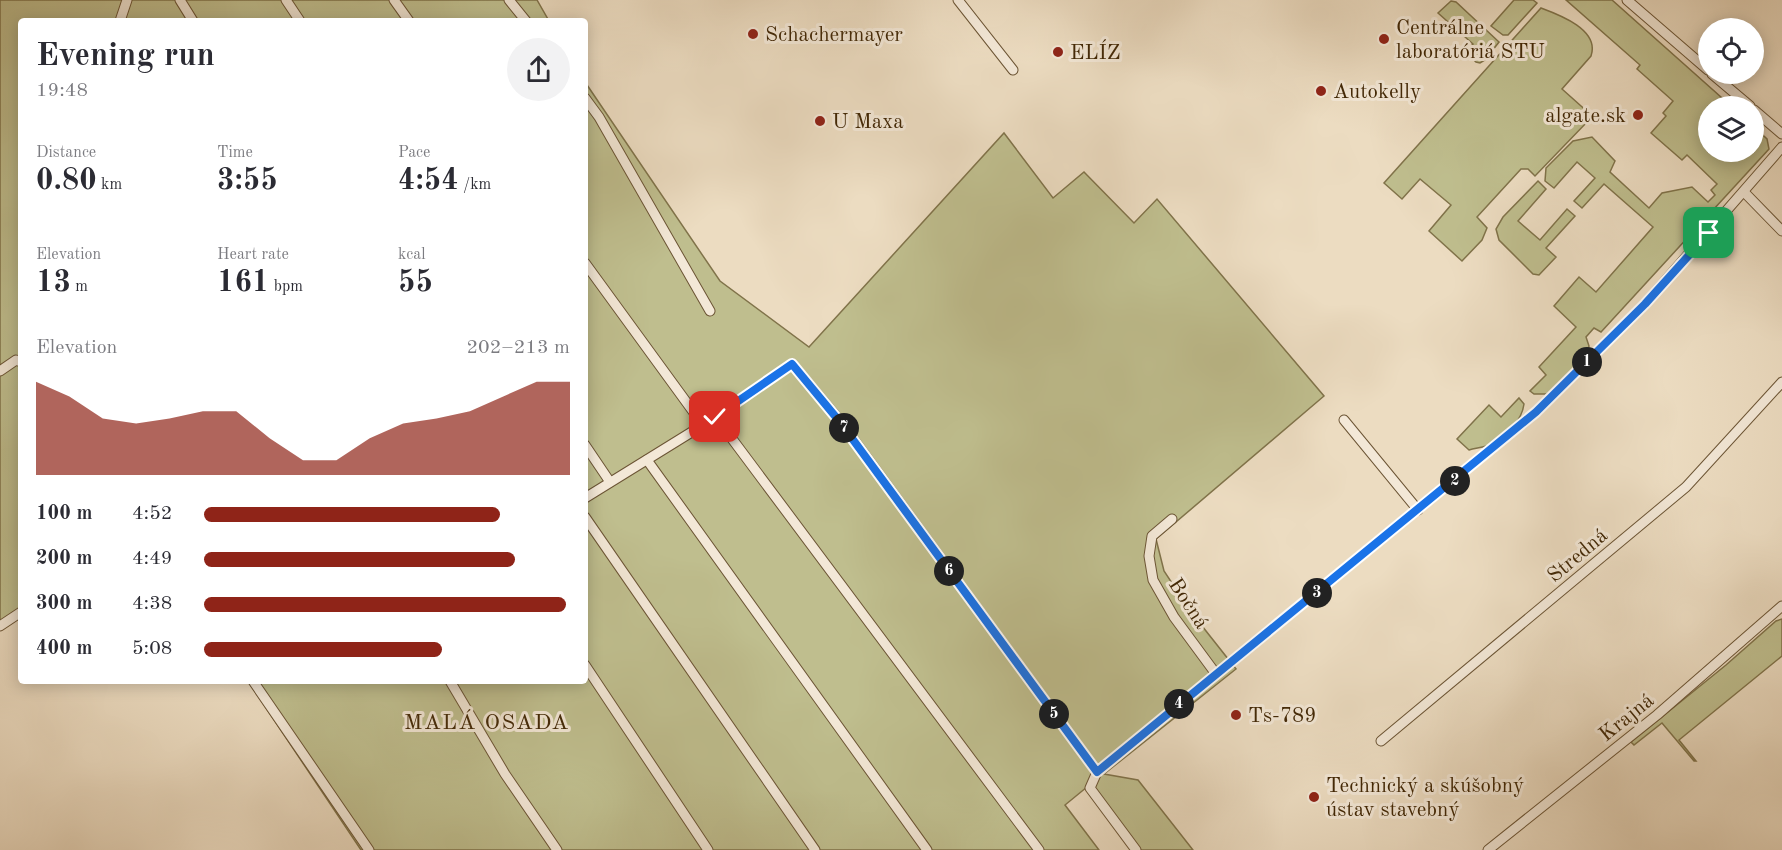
<!DOCTYPE html>
<html lang="en">
<head>
<meta charset="utf-8">
<style>
	body { margin:0; font-family:"Old Standard TT",serif; background:#f2f2f3; color:#2b2b33; height:100vh; display:flex; flex-direction:column; font-size:22px; white-space:nowrap }
	* { box-sizing:border-box; margin:0 }
	p { font-size:20px; color:#7c7c81 }
	.icon { flex:none; width:33px; height:33px; fill:none; stroke:currentColor; stroke-width:2; stroke-linecap:round; stroke-linejoin:round }
	.map { position:relative; flex:1; overflow:hidden }
	.sheet { position:absolute; left:18px; top:18px; width:570px; height:666px; display:flex; flex-direction:column; background:#fff; border-radius:6px; box-shadow:0 3px 15px #0003 }
	.sheet>* { flex:none }
	.buttons { position:absolute; left:1698px; top:18px; display:grid; gap:12px }
	.buttons a { display:grid; place-items:center; width:66px; height:66px; border-radius:50%; background:#fff; box-shadow:0 3px 15px #0003; font-size:30px }
	.pin { position:absolute; display:grid; place-items:center; width:51px; height:51px; color:#fff; margin:-26px; border-radius:12px; box-shadow:0 3px 9px #0006 }
	.km { position:absolute; width:30px; height:30px; margin:-15px; border-radius:50%; background:#222; color:#fff; font-size:16px; line-height:30px; text-align:center }
	.round { display:grid; place-items:center; flex:none; width:63px; height:63px; border-radius:32px; background:#f2f2f3 }
	.headline { display:flex; align-items:center; justify-content:space-between; height:102px; padding:0 18px }
	h1 { font-size:33px; font-weight:600; line-height:45px }
	.metrics { display:grid; grid-template-columns:repeat(3,1fr); gap:9px; height:102px; padding:6px 18px }
	.metrics div { display:grid; align-content:center }
	.metrics b { font-size:30px; font-weight:600 }
	.metrics small { font-size:16px; font-weight:400 }
	.metrics p { font-size:16px }
	.chart { height:168px; padding:12px 18px }
	.chart p { display:flex; justify-content:space-between }
	.chart svg { width:100%; height:108px; margin-top:6px; fill:#8f2418; opacity:.7 }
	ul { padding:0 18px; list-style:none; font-size:20px }
	li { display:grid; grid-template-columns:96px 72px 1fr; align-items:center; height:45px }
	li i { height:15px; border-radius:8px; background:#8f2418 }
	.map>svg:first-child { display:block }
</style>
</head>
<body>
<div class="map">
<svg width="1782" height="850" viewBox="0 0 1782 850">
	<rect width="100%" height="100%" fill="#ecdcc1"/>
	<filter id="stains"><feTurbulence type="fractalNoise" baseFrequency=".00333" numOctaves="4"/><feColorMatrix values="0 0 0 0 .2 0 0 0 0 .09 0 0 0 0 .02 0 0 0 .5 -.17"/></filter>
	<radialGradient id="worn" r=".72"><stop offset=".6" stop-color="#630" stop-opacity="0"/><stop offset="1" stop-color="#630" stop-opacity=".3"/></radialGradient>
	<g fill="#bfbe8e" stroke="#80734a" stroke-width="1.5">
		<polygon points="0,0 537,0 549,21 21,21 21,608 0,622"/>
		<polygon points="1514,0 1533,0 1537,3 1508,35 1503,35 1491,26"/>
		<polygon points="1566,0 1612,0 1731,106 1708,106 1708,152 1754,152 1754,127 1767,139 1769,149 1601,332 1594,328 1586,337 1589,346 1587,355 1547,394 1534,394 1530,391 1546,375 1539,367 1576,327 1554,306 1579,277 1596,292 1653,227 1604,184 1582,208 1574,201 1595,178 1577,162 1554,188 1545,181 1546,168 1573,141 1592,137 1615,161 1610,172 1649,208 1662,193 1692,187 1708,202 1715,195 1711,190 1717,184 1687,155 1682,160 1651,133 1666,116 1663,113 1673,101 1637,69 1640,65"/>
		<polygon points="1451,1 1456,2 1499,42 1485,60 1480,63 1476,62 1466,52 1473,44 1438,13"/>
		<path d="M1541,8c19,7 59,22 50,48l-29,33 28,25 -1,6 -54,56 -7,-7h-7l-44,48 10,11 -5,12 -20,21 -33,-30 22,-26 -31,-26 -18,20 -18,-16z"/>
		<polygon points="585,82 720,281 809,347 1004,133 1053,198 1084,172 1134,223 1157,199 1324,396 1156,539 1164,571 1191,612 1236,669 1104,774 1138,780 1193,850 1141,850 1094,788 1098,778 1065,805 1099,850 361,850 248,681 585,681"/>
		<polygon points="1538,181 1546,189 1518,221 1540,240 1567,209 1575,216 1546,248 1556,257 1539,275 1533,274 1499,240 1496,229 1503,217"/>
		<path d="M1519,398l5,6c-2,16 -17,32 -32,40 -6,3 -16,4 -23,6l-12,-11 32,-34 12,12z"/>
		<polygon points="1782,619 1782,656 1679,740 1696,761 1694,761 1662,723 1634,745 1631,742 1726,665 1776,621"/>
	</g>
	<g fill="none" stroke-linecap="round" stroke-linejoin="round">
		<g stroke="#6c5535" stroke-width="11">
			<g id="minor">
				<polyline points="180,0 193,21"/>
				<polyline points="286,0 300,21"/>
				<polyline points="394,0 409,21"/>
				<polyline points="509,0 526,21"/>
				<polyline points="958,0 1013,70"/>
				<polyline points="1627,0 1708,70"/>
				<polyline points="120,21 127,0"/>
				<polyline points="1712,74 1750,106"/>
				<polyline points="585,98 599,117 710,311"/>
				<polyline points="1754,110 1782,134"/>
				<polyline points="1744,192 1782,231"/>
				<polyline points="585,263 703,425"/>
				<polyline points="0,371 16,360 21,362"/>
				<polyline points="715,416 1039,850"/>
				<polyline points="1344,420 1418,510"/>
				<polyline points="585,445 610,482"/>
				<polyline points="647,460 927,850"/>
				<polyline points="585,498 703,425 792,364 840,421 1097,772"/>
				<polyline points="585,517 815,850"/>
				<polyline points="1172,519 1152,536 1149,556 1153,580 1174,617 1216,674"/>
				<polyline points="0,626 21,612"/>
				<polyline points="585,665 708,850"/>
				<polyline points="253,681 369,850"/>
				<polyline points="450,681 505,774 557,850"/>
				<polyline points="1381,741 1686,487 1782,382"/>
				<polyline points="1136,850 1090,788 1097,772 1536,412 1645,304 1782,147"/>
				<polyline points="1488,850 1657,715 1782,606"/>
			</g>
		</g>
		<use href="#minor" stroke="#f3e8d7" stroke-width="9"/>
	</g>
	<g fill="none" stroke-linecap="round" stroke-linejoin="round">
		<g stroke="#fff" stroke-width="12">
			<polyline id="route" points="715,417 792,364 840,422 1097,772 1536,412 1645,304 1709,233"/>
		</g>
		<use href="#route" stroke="#1a73e8" stroke-width="8"/>
	</g>
	<g fill="#8f2418" stroke="#f3e8d7" stroke-width="2">
		<circle cx="753" cy="34" r="6"/>
		<circle cx="1384" cy="39" r="6"/>
		<circle cx="1058" cy="52" r="6"/>
		<circle cx="1321" cy="91" r="6"/>
		<circle cx="1638" cy="115" r="6"/>
		<circle cx="820" cy="121" r="6"/>
		<circle cx="1236" cy="715" r="6"/>
		<circle cx="1314" cy="797" r="6"/>
	</g>
	<g text-anchor="middle" stroke-width="6" stroke-linejoin="round" paint-order="stroke">
		<g font-size="21" fill="#422806" stroke="#f3e8d7" text-anchor="start">
			<text x="1396" y="34">Centrálne<tspan x="1396" dy="24">laboratóriá STU</tspan></text>
			<text x="765" y="41">Schachermayer</text>
			<text x="1070" y="59">ELÍZ</text>
			<text x="1333" y="98">Autokelly</text>
			<text x="1626" y="122" text-anchor="end">algate.sk</text>
			<text x="832" y="128">U Maxa</text>
			<text x="1248" y="722">Ts-789</text>
			<text x="1326" y="792">Technický a skúšobný<tspan x="1326" dy="24">ústav stavebný</tspan></text>
		</g>
		<g font-size="21" fill="#422806" stroke="#f3e8d7">
			<text transform="translate(1577 555) rotate(-40)" y="7">Stredná</text>
			<text transform="translate(1189 603) rotate(57)" y="7">Bočná</text>
			<text transform="translate(1626 717) rotate(-39)" y="7">Krajná</text>
		</g>
		<g font-size="22" letter-spacing="1.5" fill="#422806" stroke="#f3e8d7">
			<text x="487" y="729">MALÁ OSADA</text>
		</g>
	</g>
	<rect width="100%" height="100%" filter="url(#stains)"/>
	<rect width="100%" height="100%" fill="url(#worn)"/>
</svg>
<div class="buttons">
<a><svg class="icon" aria-label="locate" viewBox="0 0 24 24"><circle cx="12" cy="12" r="6"/><path d="M12 2v4M12 18v4M2 12h4M18 12h4"/></svg></a>
<a><svg class="icon" aria-label="layers" viewBox="0 0 24 24"><path d="M12 4l9 5-9 5-9-5zM3 14l9 5 9-5"/></svg></a>
</div>
<div class="pin" style="left:1709px;top:233px;background:#1e9e55"><svg class="icon" aria-label="arrive" viewBox="0 0 24 24"><path d="M6 21V4h12l-3 4 3 4H6"/></svg></div>
<div class="pin" style="left:715px;top:417px;background:#d93025"><svg class="icon" aria-label="check" viewBox="0 0 24 24"><path d="M5 12l5 5 9-10"/></svg></div>
<b class="km" style="left:1587px;top:362px">1</b>
<b class="km" style="left:1455px;top:481px">2</b>
<b class="km" style="left:1317px;top:593px">3</b>
<b class="km" style="left:1179px;top:704px">4</b>
<b class="km" style="left:1054px;top:714px">5</b>
<b class="km" style="left:949px;top:571px">6</b>
<b class="km" style="left:844px;top:428px">7</b>
<section class="sheet">
<div class="headline"><div><h1>Evening run</h1><p>19:48</p></div><a class="round"><svg class="icon" aria-label="share" viewBox="0 0 24 24"><path d="M12 15V3M7 8l5-5 5 5M5 13v7h14v-7"/></svg></a></div>
<div class="metrics">
<div><p>Distance</p><b>0.80<small> km</small></b></div>
<div><p>Time</p><b>3:55</b></div>
<div><p>Pace</p><b>4:54<small> /km</small></b></div>
</div>
<div class="metrics">
<div><p>Elevation</p><b>13<small> m</small></b></div>
<div><p>Heart rate</p><b>161<small> bpm</small></b></div>
<div><p>kcal</p><b>55</b></div>
</div>
<div class="chart"><p><span>Elevation</span>202–213 m</p>
<svg viewBox="0 0 160 44" preserveAspectRatio="none"><path d="M0 44V6L10 12L20 21L30 23L40 21L50 18L60 18L70 29L80 38L90 38L100 29L110 23L120 21L130 18L140 12L150 6L160 6V44z"/></svg>
</div>
<ul>
<li><b>100 m</b>4:52<i style="width:81%"></i></li>
<li><b>200 m</b>4:49<i style="width:85%"></i></li>
<li><b>300 m</b>4:38<i style="width:99%"></i></li>
<li><b>400 m</b>5:08<i style="width:65%"></i></li>
</ul>
</section>
</div>
</body>
</html>
